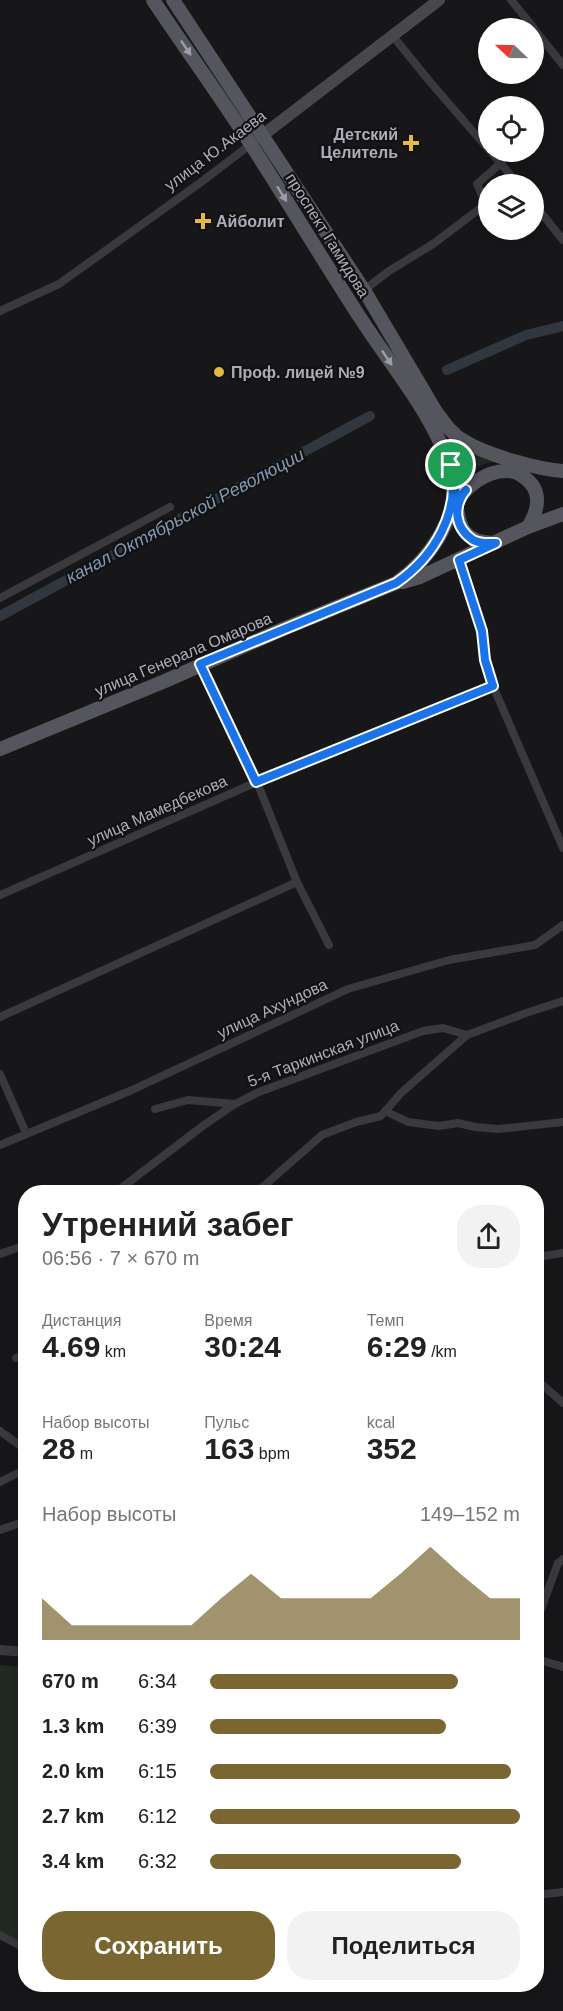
<!DOCTYPE html>
<html lang="ru">
<head>
<meta charset="utf-8">
<style>
	body { margin:0; font-family:Arial,sans-serif; background:#f2f2f2; color:#222; height:100vh; display:flex; flex-direction:column; font-size:22px; white-space:nowrap }
	* { box-sizing:border-box; margin:0 }
	p { font-size:20px; color:#767676 }
	.icon { flex:none; width:33px; height:33px; fill:none; stroke:currentColor; stroke-width:2; stroke-linecap:round; stroke-linejoin:round }
	.map { position:relative; flex:1; overflow:hidden }
	.drawer { position:absolute; left:18px; top:1185px; width:526px; height:807px; display:flex; flex-direction:column; background:#fff; border-radius:24px; box-shadow:0 3px 15px #0003 }
	.drawer>* { flex:none }
	.needle { width:39px; rotate:292deg }
	.controls { position:absolute; left:478px; top:18px; display:grid; gap:12px }
	.controls a { display:grid; place-items:center; width:66px; height:66px; border-radius:50%; background:#fff; box-shadow:0 3px 15px #0003; font-size:30px }
	.pin { position:absolute; display:grid; place-items:center; width:51px; height:51px; color:#fff; margin:-26px; border:3px solid #fff; border-radius:50%; box-shadow:0 2px 6px #0007 }
	.round { display:grid; place-items:center; flex:none; width:63px; height:63px; border-radius:24px; background:#f2f2f2 }
	.head { display:flex; align-items:center; justify-content:space-between; height:102px; padding:0 24px }
	h1 { font-size:33px; font-weight:600; line-height:45px }
	.metrics { display:grid; grid-template-columns:repeat(3,1fr); gap:9px; height:102px; padding:6px 24px }
	.metrics div { display:grid; align-content:center }
	.metrics b { font-size:30px; font-weight:600 }
	.metrics small { font-size:16px; font-weight:400 }
	.metrics p { font-size:16px }
	.chart { height:168px; padding:12px 24px }
	.chart p { display:flex; justify-content:space-between }
	.chart svg { width:100%; height:108px; margin-top:6px; fill:#7a6631; opacity:.7 }
	.action { display:flex; gap:12px; margin-top:auto; padding:12px 24px }
	.action a { flex:1; height:69px; border-radius:24px; background:#7a6631; color:#fff; font-size:24px; font-weight:600; line-height:69px; text-align:center }
	.action a+a { background:#f2f2f2; color:#222 }
	ul { padding:0 24px; list-style:none; font-size:20px }
	li { display:grid; grid-template-columns:96px 72px 1fr; align-items:center; height:45px }
	li i { height:15px; border-radius:8px; background:#7a6631 }
	.map>svg:first-child { display:block }
</style>
</head>
<body>
<div class="map">
<svg width="563" height="2011" viewBox="0 0 563 2011">
	<rect width="100%" height="100%" fill="#171719"/>
	<g fill="#222923">
		<path d="M453,442l44,19c-15,2 -24,8 -35,18z"/>
		<polygon points="0,1665 25,1667 25,1946 0,1932"/>
	</g>
	<g fill="none" stroke-linecap="round" stroke-linejoin="round">
		<g stroke="#30373e" stroke-width="10">
			<polyline points="447,370 526,335 563,326"/>
			<polyline points="0,616 370,416"/>
		</g>
		<g stroke="#39393e" stroke-width="8">
			<polyline points="511,0 534,28"/>
			<polyline points="534,29 563,65"/>
			<polyline points="392,35 431,83 489,150"/>
			<polyline points="491,152 518,184"/>
			<polyline points="534,204 563,240"/>
			<polyline points="364,290 389,271 433,244 486,204 477,184 501,163"/>
			<polyline points="0,311 59,284 204,180 263,135"/>
			<polyline points="459,560 482,631 485,660 493,686 563,848"/>
			<polyline points="0,598 170,507"/>
			<polyline points="200,664 257,782 297,882 329,945"/>
			<polyline points="0,895 257,782 493,686"/>
			<polyline points="0,1017 297,882"/>
			<polyline points="0,1074 26,1133"/>
			<polyline points="155,1109 188,1100 235,1104"/>
			<polyline points="385,1111 408,1122 439,1126 458,1123 475,1127 498,1129 563,1122"/>
			<polyline points="0,1145 132,1090 348,989 449,960 535,945 563,925"/>
			<polyline points="116,1192 204,1125 235,1104 259,1092 423,1031 443,1028 467,1035 526,1013 563,1001"/>
			<polyline points="257,1192 322,1135 356,1122 381,1116 401,1093 467,1035"/>
			<polyline points="0,1254 26,1245"/>
			<polyline points="537,1257 563,1253"/>
			<polyline points="16,1358 26,1353"/>
			<polyline points="537,1380 563,1403"/>
			<polyline points="0,1431 26,1450"/>
			<polyline points="0,1482 26,1469"/>
			<polyline points="0,1530 26,1521"/>
			<polyline points="537,1620 558,1563 563,1559"/>
			<polyline points="537,1659 563,1667"/>
			<polyline points="537,1895 563,1892"/>
			<polyline points="0,1935 26,1949"/>
		</g>
		<polyline stroke="#39393e" stroke-width="10" points="0,1650 26,1652"/>
		<polyline stroke="#47484e" stroke-width="12" points="263,135 439,0"/>
		<g stroke="#55565d" stroke-width="14">
			<path d="M173,0l191,290 71,120c8,11 16,24 29,31 23,14 72,28 99,30"/>
			<path d="M456,499c2,28 8,44 38,44"/>
			<path d="M456,506c7,-19 31,-36 52,-35 6,0 12,3 17,7 18,13 13,33 3,49"/>
			<polyline points="403,582 420,577 528,527 563,514"/>
			<path d="M0,749l165,-68 118,-52 113,-46c33,-23 63,-65 57,-107 -1,-12 -8,-23 -13,-34 -21,-45 -54,-84 -81,-126 -37,-57 -72,-116 -109,-173 -31,-48 -65,-95 -97,-143"/>
		</g>
	</g>
	<defs><path id="oneway-solid" d="M-6-.8H1V-3.2L6.5 0L1 3.2V.8H-6Z" transform="scale(1.5)"/></defs>
	<g fill="#9a9ca6">
		<use href="#oneway-solid" transform="translate(186 48) rotate(56)"/>
		<use href="#oneway-solid" transform="translate(282 194) rotate(58)"/>
		<use href="#oneway-solid" transform="translate(387 358) rotate(56)"/>
	</g>
	<g fill="none" stroke-linecap="round" stroke-linejoin="round">
		<g stroke="#fff" stroke-width="12">
			<path id="route" d="M451,465l3,11 2,24 10,-10c-13,16 -12,37 7,50 7,4 16,3 23,3l-37,17 23,71 3,29 8,26 -237,96 -56,-118 196,-81c38,-26 65,-71 55,-118z"/>
		</g>
		<use href="#route" stroke="#1a73e8" stroke-width="8"/>
	</g>
	<g fill="#e5b844" stroke="#121214" stroke-width="2">
		<path d="M408 134h6v6h6v6h-6v6h-6v-6h-6v-6h6z"/>
		<path d="M200 212h6v6h6v6h-6v6h-6v-6h-6v-6h6z"/>
		<circle cx="219" cy="372" r="6"/>
	</g>
	<g text-anchor="middle" stroke-width="4.5" stroke-linejoin="round" paint-order="stroke">
		<g font-size="16" font-weight="bold" fill="#abaeb8" stroke="#121214" text-anchor="start">
			<text x="398" y="140" text-anchor="end">Детский<tspan x="398" dy="18">Целитель</tspan></text>
			<text x="216" y="227">Айболит</text>
			<text x="231" y="378">Проф. лицей №9</text>
		</g>
		<g font-size="16" fill="#abaeb8" stroke="#121214">
			<text transform="translate(215 150) rotate(-37)" y="6">улица Ю.Акаева</text>
			<text transform="translate(328 235) rotate(58)" y="6">проспект Гамидова</text>
			<text transform="translate(183 654) rotate(-23)" y="6">улица Генерала Омарова</text>
			<text transform="translate(157 810) rotate(-24)" y="6">улица Мамедбекова</text>
			<text transform="translate(272 1008) rotate(-25)" y="6">улица Ахундова</text>
			<text transform="translate(323 1053) rotate(-21)" y="6">5-я Таркинская улица</text>
		</g>
		<g font-size="18" font-style="italic" fill="#8499b0" stroke="#121214">
			<text transform="translate(185 516) rotate(-28)" y="6">канал Октябрьской Революции</text>
		</g>
	</g>
</svg>
<div class="controls">
<a><svg class="needle" viewBox="-14 -14 28 28"><path d="M0-13l5 13h-10z" fill="#e53935"/><path d="M0 13l5-13h-10z" fill="#767676"/></svg></a>
<a><svg class="icon" aria-label="locate" viewBox="0 0 24 24"><circle cx="12" cy="12" r="6"/><path d="M12 2v4M12 18v4M2 12h4M18 12h4"/></svg></a>
<a><svg class="icon" aria-label="layers" viewBox="0 0 24 24"><path d="M12 4l9 5-9 5-9-5zM3 14l9 5 9-5"/></svg></a>
</div>
<div class="pin" style="left:451px;top:465px;background:#1e9e55"><svg class="icon" aria-label="arrive" viewBox="0 0 24 24"><path d="M6 21V4h12l-3 4 3 4H6"/></svg></div>
<section class="drawer">
<div class="head"><div><h1>Утренний забег</h1><p>06:56 · 7 × 670 m</p></div><a class="round"><svg class="icon" aria-label="share" viewBox="0 0 24 24"><path d="M12 15V3M7 8l5-5 5 5M5 13v7h14v-7"/></svg></a></div>
<div class="metrics">
<div><p>Дистанция</p><b>4.69<small> km</small></b></div>
<div><p>Время</p><b>30:24</b></div>
<div><p>Темп</p><b>6:29<small> /km</small></b></div>
</div>
<div class="metrics">
<div><p>Набор высоты</p><b>28<small> m</small></b></div>
<div><p>Пульс</p><b>163<small> bpm</small></b></div>
<div><p>kcal</p><b>352</b></div>
</div>
<div class="chart"><p><span>Набор высоты</span>149–152 m</p>
<svg viewBox="0 0 160 44" preserveAspectRatio="none"><path d="M0 44V27L10 38L20 38L30 38L40 38L50 38L60 27L70 17L80 27L90 27L100 27L110 27L120 17L130 6L140 17L150 27L160 27V44z"/></svg>
</div>
<ul>
<li><b>670 m</b>6:34<i style="width:80%"></i></li>
<li><b>1.3 km</b>6:39<i style="width:76%"></i></li>
<li><b>2.0 km</b>6:15<i style="width:97%"></i></li>
<li><b>2.7 km</b>6:12<i style="width:100%"></i></li>
<li><b>3.4 km</b>6:32<i style="width:81%"></i></li>
</ul>
<div class="action"><a>Сохранить</a><a>Поделиться</a></div>
</section>
</div>
</body>
</html>
